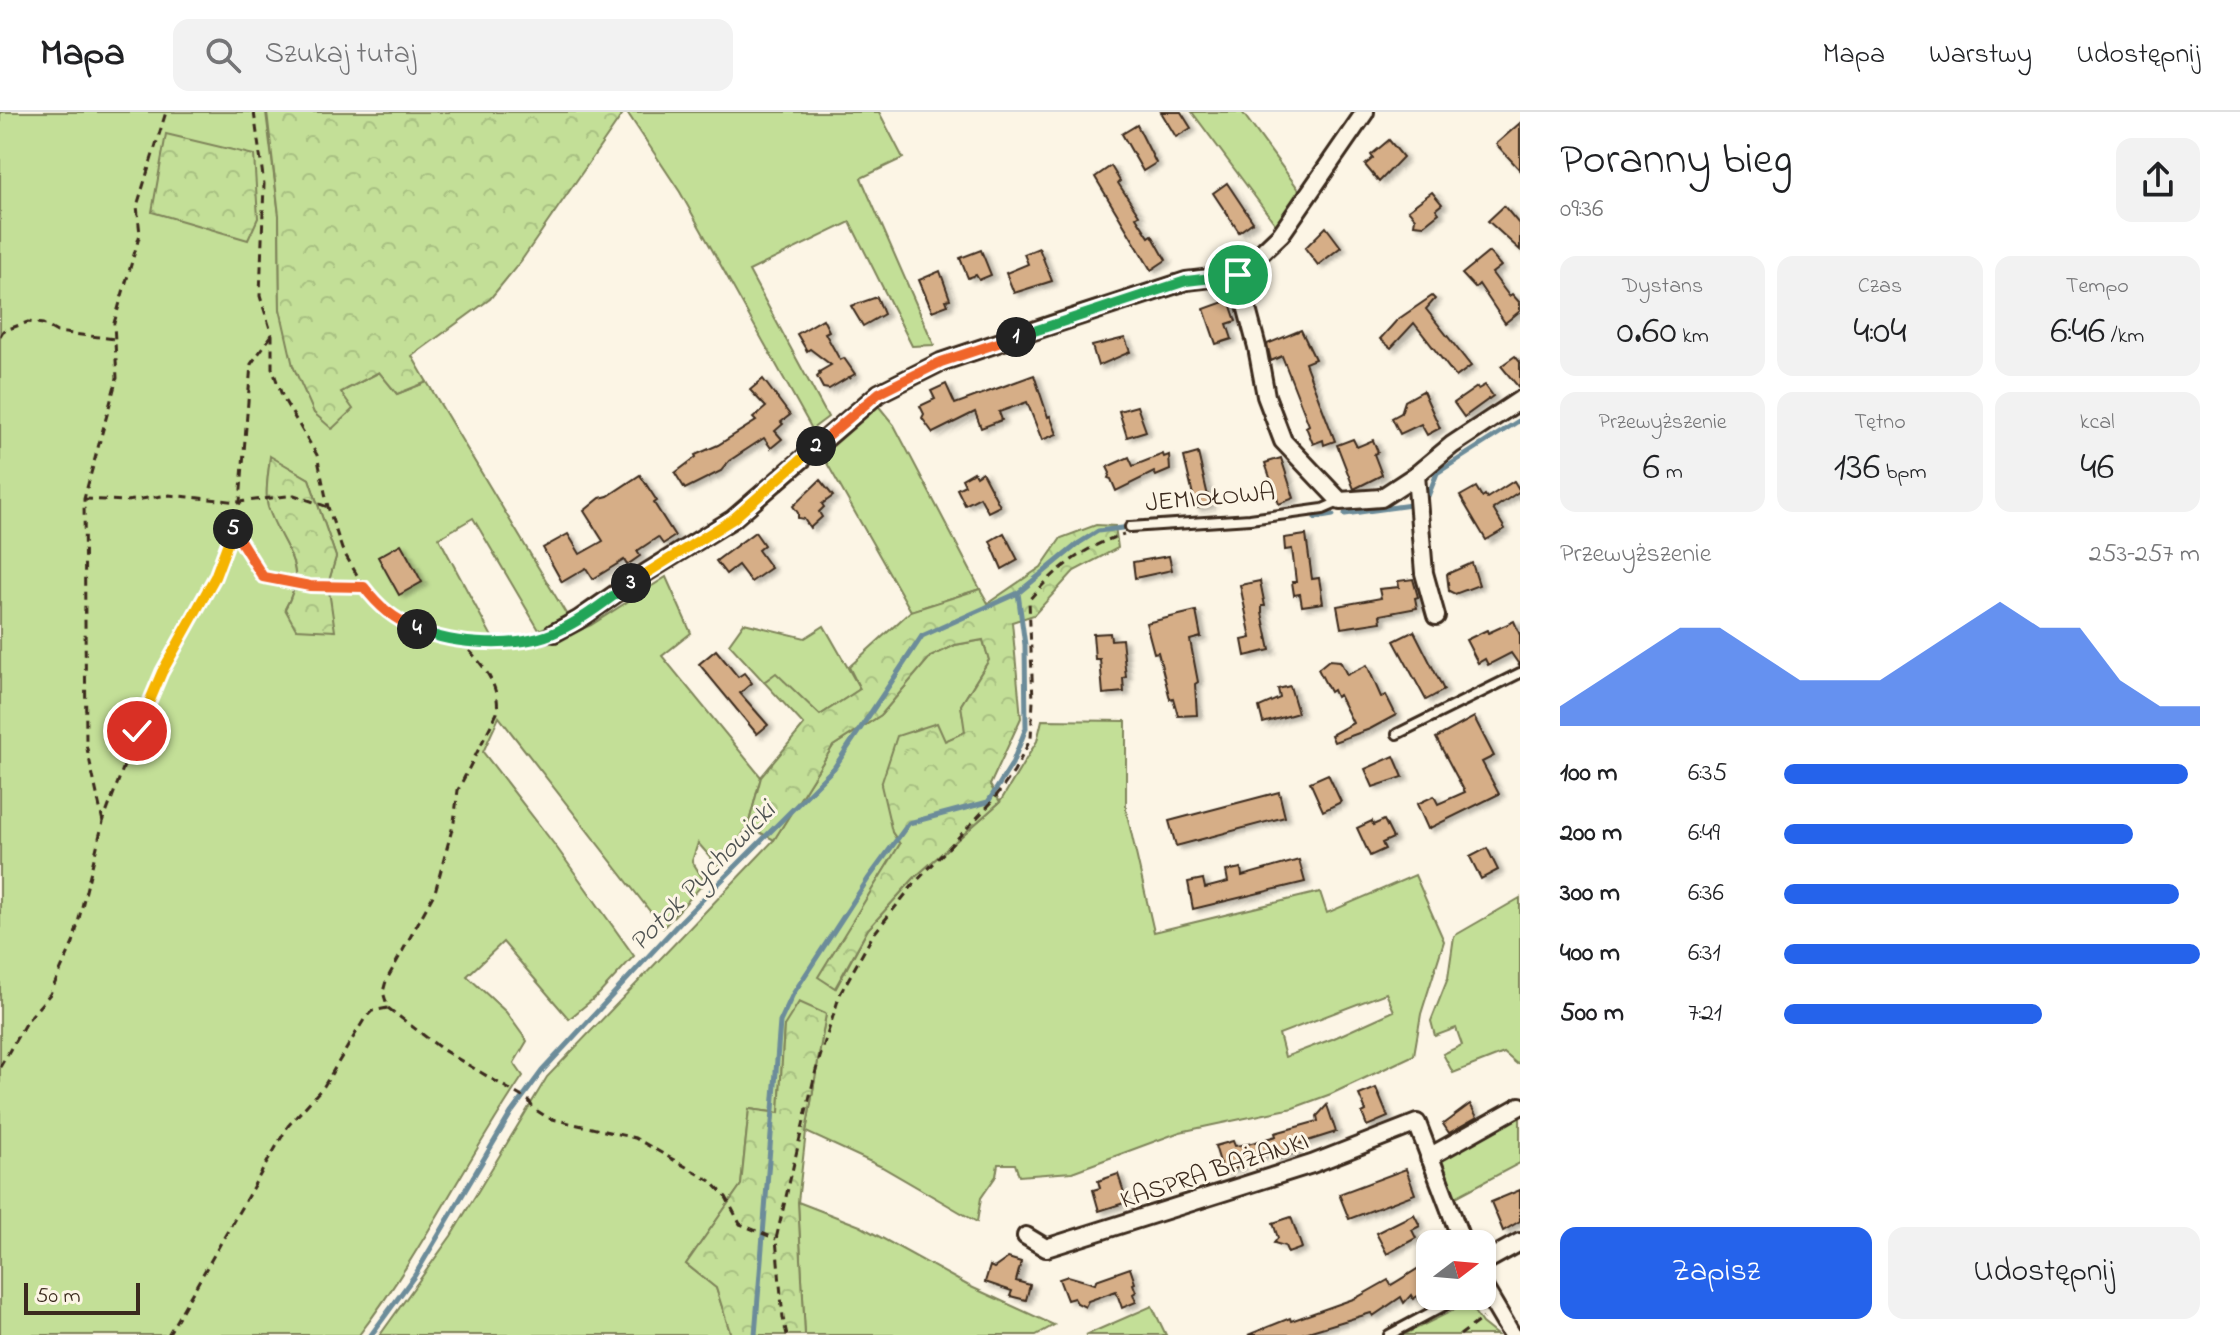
<!DOCTYPE html>
<html lang="pl">
<head>
<meta charset="utf-8">
<style>
	body { margin:0; font-family:"Indie Flower",sans-serif; background:#f2f2f2; color:#202124; height:100vh; display:flex; flex-direction:column; font-size:30px; white-space:nowrap }
	* { box-sizing:border-box; margin:0 }
	p { font-size:26px; color:#757577 }
	.icon { flex:none; width:44px; height:44px; fill:none; stroke:currentColor; stroke-width:2; stroke-linecap:round; stroke-linejoin:round }
	.map { position:relative; flex:1; overflow:hidden }
	.sheet { display:flex; flex-direction:column; background:#fff; width:720px }
	.sheet>* { flex:none }
	.needle { width:52px; rotate:74deg }
	.controls { position:absolute; left:1416px; top:1118px; display:grid; gap:16px }
	.controls a { display:grid; place-items:center; width:80px; height:80px; border-radius:16px; background:#fff; box-shadow:0 2px 6px #0004; font-size:40px }
	.scale { position:absolute; left:24px; bottom:20px; width:116px; box-sizing:border-box; padding-left:8px; border:4px solid #3b2a1e; border-top:0; font-size:22px; line-height:28px; white-space:nowrap; color:#3b2a1e; -webkit-text-stroke:6px #fcf5e5; paint-order:stroke }
	.pin { position:absolute; display:grid; place-items:center; width:68px; height:68px; color:#fff; margin:-34px; border:4px solid #fff; border-radius:50%; box-shadow:0 2px 8px #0007 }
	.km { position:absolute; width:40px; height:40px; margin:-20px; border-radius:50%; background:#222; color:#fff; font-size:22px; line-height:40px; text-align:center }
	.round { display:grid; place-items:center; flex:none; width:84px; height:84px; border-radius:16px; background:#f2f2f2 }
	.head { display:flex; align-items:center; justify-content:space-between; height:136px; padding:0 40px }
	h1 { font-size:44px; font-weight:600; line-height:60px }
	.metrics { display:grid; grid-template-columns:repeat(3,1fr); gap:12px; height:136px; padding:8px 40px }
	.metrics div { display:grid; align-content:center; border-radius:16px; background:#f2f2f2; text-align:center }
	.metrics b { font-size:40px; font-weight:600 }
	.metrics small { font-size:22px; font-weight:400 }
	.metrics p { font-size:22px }
	.chart { height:224px; padding:16px 40px }
	.chart p { display:flex; justify-content:space-between }
	.chart svg { width:100%; height:144px; margin-top:8px; fill:#2563eb; opacity:.7 }
	.cta { display:flex; gap:16px; margin-top:auto; padding:16px 40px }
	.cta a { flex:1; height:92px; border-radius:16px; background:#2563eb; color:#fff; font-size:32px; font-weight:600; line-height:92px; text-align:center }
	.cta a+a { background:#f2f2f2; color:#202124 }
	ul { padding:0 40px; list-style:none; font-size:26px }
	li { display:grid; grid-template-columns:128px 96px 1fr; align-items:center; height:60px }
	li i { height:20px; border-radius:10px; background:#2563eb }
	header { display:flex; align-items:center; gap:48px; box-sizing:border-box; height:112px; padding:0 40px; background:#fff; border-bottom:2px solid #e0e0e0 }
	header strong { font-size:38px }
	nav { display:flex; gap:44px; margin-inline-start:auto; font-size:28px }
	.search { width:560px; height:72px; background:#f2f2f2; display:flex; align-items:center; gap:20px; box-sizing:border-box; padding:0 28px; border-radius:16px; color:#757577; font-size:30px }
	main { display:flex; flex:1; min-height:0 }
	.map>svg:first-child { display:block }
</style>
</head>
<body>
<header>
<strong>Mapa</strong>
<div class="search"><svg class="icon" aria-label="search" viewBox="0 0 24 24"><circle cx="10" cy="10" r="6"/><path d="M15 15l6 6"/></svg>Szukaj tutaj</div>
<nav><a>Mapa</a><a>Warstwy</a><a>Udostępnij</a></nav>
</header>
<main>
<div class="map">
<svg width="1520" height="1223" viewBox="0 0 1520 1223">
	<defs>
		<pattern id="forest-crowns" width="20" height="18" patternUnits="userSpaceOnUse" patternTransform="scale(2)"><rect width="20" height="18" fill="#c3df97"/><path d="M2 6a3 3 0 1 1 6 0M12 15a3 3 0 1 1 6 0" fill="none" stroke="#a8c082"/></pattern>
		<filter id="shadow"><feDropShadow dx="5" dy="3" stdDeviation="2" flood-color="#0004"/></filter>
	</defs>
	<rect width="100%" height="100%" fill="#fcf5e5"/>
	<filter id="ink" filterUnits="userSpaceOnUse"><feTurbulence type="fractalNoise" baseFrequency=".0125" numOctaves="2"/><feDisplacementMap in="SourceGraphic" scale="16" xChannelSelector="R" yChannelSelector="G"/><feConvolveMatrix kernelMatrix="1 2 1 2 8 2 1 2 1" color-interpolation-filters="sRGB"/></filter>
	<g filter="url(#ink)">
		<g fill="#c3df97" stroke="#7f845a" stroke-width="2" fill-rule="evenodd">
			<path d="M0,0h266l13,103 1,94 34,104 19,15 8,-36 39,-20 17,22 30,-12 141,235 -29,13 -66,-112 -34,20 53,99 12,11 48,-6 39,-17 75,-48 25,56 -29,23 99,121 -13,49 -28,42 -22,-25 -6,18 13,21 -42,46 -164,-211 -16,35 74,96 77,108 -35,38 -30,25 -66,-77 -36,34 39,36 21,29 -13,22 9,13c-57,84 -102,178 -164,259h-359zM270,345l39,22 27,78 -8,27 6,47 -49,-22c25,-44 -3,-61 -16,-101 -5,-14 0,-36 1,-51z"/>
			<polygon points="627,0 879,0 903,46 861,66 934,233 912,234 850,110 749,159 828,305 812,317 680,80"/>
			<polygon points="1192,0 1242,0 1302,82 1276,113"/>
			<polygon points="876,291 894,313 980,477 911,499 820,339"/>
			<polygon points="744,511 805,526 824,514 860,577 820,603 776,562 764,570 729,532"/>
			<path d="M983,528l6,20 -28,45 5,27 -21,9 -53,91 8,12 -81,133 17,11 32,-59 46,-51 86,-76 37,-61 5,-21 84,1v89l28,122 166,-40 7,21 88,-38 29,66 -23,73 -7,41 -83,39 -38,14 -113,24 -108,40 -53,4 -4,-12h-17l-2,12 -15,22 -4,24 -95,-55 -76,-35 20,-118 -42,12 -5,87 -30,-4 -8,76 -55,79 30,24 15,47h-351l71,-99 96,-159 227,-237 59,-94 48,-31 49,-58 25,-12zM1386,881l8,18 -62,28 -47,18 -6,-23z"/>
			<polygon points="1520,786 1520,950 1517,952 1504,941 1453,961 1443,942 1462,933 1456,916 1435,924 1431,909 1448,866 1454,824"/>
			<polygon points="1520,1002 1520,1051 1452,1087 1438,1047"/>
			<polygon points="798,1090 860,1114 969,1174 1054,1213 1036,1223 805,1223"/>
			<polygon points="1468,1191 1482,1211 1497,1223 1403,1223"/>
			<polygon points="1152,1194 1166,1223 1086,1223"/>
		</g>
		<g fill="url(#forest-crowns)" stroke="#7f845a" stroke-width="2">
			<polygon points="267,0 624,0 521,149 490,187 412,244 427,270 397,282 379,260 341,280 353,297 332,317 314,301 293,254 280,197 279,103"/>
			<polygon points="166,22 254,43 258,106 248,128 152,100"/>
			<path d="M270,344l39,23 27,78 -8,27 7,47 -39,-2 -11,-20c26,-45 -4,-61 -17,-102 -4,-14 1,-36 2,-51z"/>
			<polygon points="1096,413 1115,414 1118,436 1074,459 1034,503 1012,510 1021,606 990,673 1000,690 914,766 868,817 835,876 818,865 900,732 892,720 881,673 897,624 937,611 945,629 965,620 961,593 989,548 983,528 955,533 930,545 881,603 833,634 774,728 748,714 761,665 804,613 764,570 776,561 820,603 860,577 849,555 911,499 980,477 988,491 1041,455 1061,426"/>
			<polygon points="799,890 826,902 806,1020 798,1090 805,1223 731,1223 716,1176 686,1152 741,1073 749,997 779,1001 784,914"/>
		</g>
		<g fill="none" stroke-linecap="round" stroke-linejoin="round">
			<g stroke="#6c8c9a" stroke-width="5">
				<polyline points="1428,384 1437,361 1520,308"/>
				<polyline points="1345,402 1411,393"/>
				<polyline points="1315,406 1333,403"/>
				<polyline points="371,1223 415,1163 511,1001 542,959 682,808 834,656 922,524 1018,481 1079,431 1098,419 1130,415"/>
				<polyline points="755,1223 780,910 793,882 868,767 909,711 988,690 1012,652 1026,616 1025,533 1018,481"/>
			</g>
		</g>
		<g fill="#d6ae87" stroke="#3b2a1e" stroke-width="2" filter="url(#shadow)">
			<polygon points="1161,0 1181,0 1191,16 1176,25"/>
			<polygon points="1520,11 1520,58 1496,32"/>
			<polygon points="1137,13 1156,51 1143,59 1122,22"/>
			<polygon points="1389,28 1403,45 1379,70 1365,53 1373,46 1371,43"/>
			<polygon points="1111,54 1120,69 1118,71 1139,103 1136,105 1149,125 1152,123 1166,148 1151,158 1095,65"/>
			<polygon points="1227,71 1253,110 1239,120 1213,81"/>
			<polygon points="1432,80 1442,92 1436,97 1439,101 1424,113 1414,112 1415,106 1408,98"/>
			<polygon points="1504,94 1520,113 1520,138 1488,109"/>
			<polygon points="1326,115 1341,135 1318,153 1305,136"/>
			<polygon points="1039,136 1052,169 1014,181 1006,161 1028,152 1024,142"/>
			<polygon points="981,138 991,163 979,168 976,163 968,166 960,146"/>
			<polygon points="1489,140 1501,154 1492,161 1509,184 1512,182 1520,191 1520,199 1505,211 1479,172 1475,176 1462,162"/>
			<polygon points="940,159 950,187 946,188 948,193 932,199 919,168"/>
			<polygon points="1432,184 1435,187 1426,197 1471,254 1456,265 1414,211 1391,236 1380,227 1397,208"/>
			<polygon points="877,185 884,202 863,214 851,194"/>
			<polygon points="1229,188 1236,209 1227,212 1232,227 1216,232 1204,197"/>
			<polygon points="823,207 829,219 825,221 840,248 844,246 855,262 850,265 851,267 849,265 829,277 823,276 817,265 820,262 819,260 831,253 810,237 807,239 797,222"/>
			<polygon points="1301,218 1315,247 1305,251 1335,329 1324,333 1323,328 1313,332 1306,315 1309,313 1282,244 1271,249 1267,232"/>
			<polygon points="1125,226 1130,240 1098,254 1092,234"/>
			<polygon points="1515,244 1520,250 1520,277 1501,254"/>
			<polygon points="1034,263 1048,305 1050,304 1057,322 1042,328 1027,290 999,300 1002,308 981,316 975,300 933,321 922,306 924,302 920,294 935,287 931,279 946,272 955,292"/>
			<polygon points="763,267 790,303 781,310 783,312 775,319 782,327 771,336 764,326 729,349 721,359 685,377 675,361 696,345 695,343 718,333 756,309 753,306 766,295 750,278"/>
			<polygon points="1485,273 1493,284 1464,305 1454,291 1477,275 1478,277"/>
			<polygon points="1423,279 1440,316 1427,323 1421,312 1400,322 1392,306 1401,301 1405,289"/>
			<polygon points="1137,294 1146,319 1127,325 1119,299"/>
			<polygon points="1353,327 1357,335 1373,328 1378,340 1374,342 1382,363 1354,377 1337,333"/>
			<polygon points="1198,341 1210,393 1196,396 1184,345"/>
			<polygon points="1163,342 1164,345 1169,343 1170,358 1156,364 1154,360 1116,379 1111,367 1108,366 1110,361 1107,355 1129,345 1133,354"/>
			<polygon points="1281,346 1294,386 1279,392 1265,351"/>
			<polygon points="974,360 976,364 982,360 1000,394 988,400 980,385 965,393 957,377 965,373 962,367"/>
			<polygon points="640,363 657,389 654,391 675,424 663,432 658,425 637,439 640,444 627,453 624,448 593,467 586,456 562,470 543,436 568,422 580,442 603,429 584,399 600,386 608,384"/>
			<polygon points="820,368 833,384 822,392 824,395 819,400 822,405 810,416 804,407 798,406 798,401 793,394"/>
			<polygon points="1514,369 1520,379 1493,397 1505,417 1486,428 1460,384 1476,375 1482,385 1485,383 1487,386"/>
			<polygon points="755,420 764,433 758,438 771,456 751,470 738,453 726,462 716,449"/>
			<polygon points="1004,421 1018,448 1002,457 990,429"/>
			<polygon points="1306,423 1312,467 1319,466 1323,491 1302,494 1300,482 1294,483 1292,470 1296,470 1292,437 1285,438 1284,426"/>
			<polygon points="401,432 422,470 399,483 378,445"/>
			<polygon points="1169,444 1172,458 1135,466 1133,450"/>
			<polygon points="1472,451 1479,473 1455,482 1449,479 1447,462"/>
			<polygon points="1413,467 1418,485 1415,486 1417,496 1380,503 1381,510 1341,516 1337,494 1381,486 1379,477 1399,475 1398,469"/>
			<polygon points="1260,469 1265,494 1262,494 1262,501 1270,538 1245,544 1242,528 1251,526 1240,473"/>
			<polygon points="1196,499 1201,525 1190,528 1198,570 1195,572 1197,603 1178,604 1173,586 1170,587 1158,540 1154,541 1146,511"/>
			<polygon points="1514,509 1520,523 1520,554 1511,541 1488,553 1485,547 1478,551 1466,528 1487,518 1488,521"/>
			<polygon points="1414,519 1444,578 1426,588 1394,529"/>
			<polygon points="1110,521 1111,528 1122,527 1126,565 1123,566 1124,580 1103,582 1100,547 1095,547 1093,522"/>
			<polygon points="716,538 738,565 744,561 752,571 740,581 768,613 757,622 699,552"/>
			<polygon points="1329,548 1340,549 1347,563 1367,553 1381,585 1386,583 1396,603 1370,617 1334,630 1331,623 1353,611 1339,583 1336,585 1333,578 1330,580 1318,557"/>
			<polygon points="1290,574 1298,601 1263,611 1259,595 1280,586 1278,577"/>
			<polygon points="1474,605 1494,644 1482,650 1499,682 1428,717 1417,692 1434,684 1438,692 1465,680 1436,626"/>
			<polygon points="1394,644 1403,665 1373,675 1365,657"/>
			<polygon points="1328,662 1341,690 1323,699 1310,670"/>
			<polygon points="1279,680 1285,705 1176,734 1169,709"/>
			<polygon points="1384,708 1393,726 1382,731 1385,737 1370,744 1357,716 1372,709 1373,713"/>
			<polygon points="1487,736 1498,758 1481,767 1470,745"/>
			<polygon points="1299,748 1305,770 1193,797 1188,770 1203,767 1205,776 1228,770 1226,759 1241,756 1242,764"/>
			<polygon points="1376,976 1388,1005 1367,1014 1362,1001 1366,999 1359,983"/>
			<polygon points="1470,992 1477,1005 1449,1021 1443,1012"/>
			<polygon points="1327,993 1336,1020 1295,1033 1297,1040 1274,1047 1272,1041 1240,1051 1241,1055 1223,1060 1215,1034 1233,1029 1235,1034 1248,1032 1276,1024 1275,1021 1318,1009 1317,1004"/>
			<polygon points="1406,1057 1415,1082 1349,1107 1339,1082"/>
			<polygon points="1118,1062 1127,1090 1099,1099 1093,1078 1100,1076 1098,1069"/>
			<polygon points="1520,1078 1520,1109 1503,1119 1491,1090"/>
			<polygon points="1414,1102 1420,1114 1412,1118 1416,1126 1387,1142 1376,1121"/>
			<polygon points="1291,1105 1302,1136 1288,1141 1285,1134 1274,1131 1278,1126 1273,1111"/>
			<polygon points="1008,1146 1021,1150 1016,1169 1030,1173 1026,1188 1010,1184 1012,1179 985,1170 990,1154 994,1156"/>
			<polygon points="1130,1156 1135,1171 1133,1172 1136,1180 1133,1182 1136,1190 1122,1196 1116,1179 1088,1189 1085,1195 1077,1191 1074,1186 1067,1188 1059,1167 1068,1164 1095,1172 1096,1168"/>
			<polygon points="1419,1156 1422,1161 1430,1156 1430,1176 1413,1187 1411,1183 1404,1191 1401,1185 1373,1204 1371,1201 1298,1223 1248,1223 1290,1206 1291,1209 1356,1186 1388,1168 1391,1173"/>
		</g>
		<g fill="none" stroke-linecap="round" stroke-linejoin="round">
			<g stroke="#3b2a1e" stroke-width="14">
				<g id="service">
					<polyline points="1130,415 1250,407 1323,397 1339,390"/>
					<polyline points="1397,622 1520,561"/>
					<polyline points="1389,1223 1462,1184"/>
				</g>
			</g>
			<g stroke="#3b2a1e" stroke-width="22">
				<g id="minor">
					<polyline points="1238,163 1257,235 1266,284 1283,329 1340,389 1381,386 1416,363 1452,333 1520,288"/>
					<polyline points="1416,363 1424,461 1436,504"/>
					<polyline points="554,521 578,508 647,460 733,407 879,281 941,250 1051,213 1186,169 1238,163 1281,122 1365,0"/>
					<polyline points="1429,1045 1520,994"/>
					<polyline points="1026,1124 1046,1136 1312,1052 1417,1011 1463,1132"/>
					<polyline points="1482,1151 1520,1130"/>
					<polyline points="1482,1172 1512,1223"/>
				</g>
			</g>
			<g stroke="#3b2a1e" stroke-width="3" stroke-dasharray="8 6" stroke-linecap="butt">
				<polyline points="254,0 264,72 260,184 272,223 272,256 283,286 317,343 328,395 342,437 364,475 377,492 397,508 430,523 478,532 539,525"/>
				<polyline points="0,224 3,219 28,210 43,212 57,220 115,227"/>
				<polyline points="84,387 127,389 169,383 240,390 294,383 328,395"/>
				<polyline points="234,415 263,465 310,474 364,475"/>
				<polyline points="103,710 86,632 84,387 117,266 114,211 140,122 137,94 166,0"/>
				<polyline points="388,896 443,938 529,989 533,996 548,1006 635,1026 711,1069 726,1085 740,1112 776,1127"/>
				<polyline points="0,955 26,910 50,882 73,831 103,710 137,619 162,560 215,465 234,415 240,390 251,252 272,223"/>
				<path d="M168,1223l120,-209 36,-40 41,-68 7,-7 16,-3 -5,-16 3,-11 49,-89 19,-70 4,-32 39,-77c4,-29 -17,-52 -36,-71"/>
				<path d="M787,1223l-4,-17 -7,-79 40,-169 24,-76 33,-59 40,-50 78,-82 23,-31 17,-34 2,-37 -4,-101c27,-31 56,-54 95,-66"/>
				<polyline points="1460,1223 1483,1206"/>
			</g>
			<use href="#service" stroke="#fcf5e5" stroke-width="8"/>
			<use href="#minor" stroke="#fcf5e5" stroke-width="16"/>
		</g>
	</g>
	<g fill="none" stroke-linecap="round" stroke-linejoin="round" filter="url(#ink)">
		<g stroke="#fff" stroke-width="16">
			<polyline id="split-1" points="1016,225 1186,169 1238,163"/>
		</g>
		<g stroke="#fff" stroke-width="16">
			<polyline id="split-2" points="816,334 879,281 941,250 1016,225"/>
		</g>
		<g stroke="#fff" stroke-width="16">
			<polyline id="split-3" points="631,471 733,407 816,334"/>
		</g>
		<g stroke="#fff" stroke-width="16">
			<path id="split-4" d="M417,517c37,17 104,20 141,2 26,-12 49,-31 73,-48"/>
		</g>
		<g stroke="#fff" stroke-width="16">
			<path id="split-5" d="M233,417l30,48 47,9 54,1c15,20 30,32 53,42"/>
		</g>
		<g stroke="#fff" stroke-width="16">
			<polyline id="split-6" points="137,619 162,560 215,465 233,417"/>
		</g>
		<use href="#split-1" stroke="#22a559" stroke-width="10"/>
		<use href="#split-2" stroke="#f0652b" stroke-width="10"/>
		<use href="#split-3" stroke="#f5b400" stroke-width="10"/>
		<use href="#split-4" stroke="#22a559" stroke-width="10"/>
		<use href="#split-5" stroke="#f0652b" stroke-width="10"/>
		<use href="#split-6" stroke="#f5b400" stroke-width="10"/>
	</g>
	<g text-anchor="middle" stroke-width="6" stroke-linejoin="round" paint-order="stroke">
		<g font-size="26" fill="#3b2a1e" stroke="#fcf5e5">
			<text transform="translate(1210 384) rotate(-5)" y="9">JEMIOŁOWA</text>
			<text transform="translate(1214 1057) rotate(-18)" y="9">KASPRA BAŻANKI</text>
		</g>
		<g font-size="28" font-style="italic" fill="#4f5352" stroke="#fcf5e5">
			<text transform="translate(701 763) rotate(-46)" y="10">Potok Pychowicki</text>
		</g>
	</g>
</svg>
<div class="controls">
<a><svg class="needle" viewBox="-14 -14 28 28"><path d="M0-13l5 13h-10z" fill="#e53935"/><path d="M0 13l5-13h-10z" fill="#757577"/></svg></a>
</div>
<div class="scale">50 m</div>
<div class="pin" style="left:1238px;top:163px;background:#1e9e55"><svg class="icon" aria-label="arrive" viewBox="0 0 24 24"><path d="M6 21V4h12l-3 4 3 4H6"/></svg></div>
<div class="pin" style="left:137px;top:619px;background:#d93025"><svg class="icon" aria-label="check" viewBox="0 0 24 24"><path d="M5 12l5 5 9-10"/></svg></div>
<b class="km" style="left:1016px;top:225px">1</b>
<b class="km" style="left:816px;top:334px">2</b>
<b class="km" style="left:631px;top:471px">3</b>
<b class="km" style="left:417px;top:517px">4</b>
<b class="km" style="left:233px;top:417px">5</b>
</div>
<section class="sheet">
<div class="head"><div><h1>Poranny bieg</h1><p>09:36</p></div><a class="round"><svg class="icon" aria-label="share" viewBox="0 0 24 24"><path d="M12 15V3M7 8l5-5 5 5M5 13v7h14v-7"/></svg></a></div>
<div class="metrics">
<div><p>Dystans</p><b>0.60<small> km</small></b></div>
<div><p>Czas</p><b>4:04</b></div>
<div><p>Tempo</p><b>6:46<small> /km</small></b></div>
</div>
<div class="metrics">
<div><p>Przewyższenie</p><b>6<small> m</small></b></div>
<div><p>Tętno</p><b>136<small> bpm</small></b></div>
<div><p>kcal</p><b>46</b></div>
</div>
<div class="chart"><p><span>Przewyższenie</span>253–257 m</p>
<svg viewBox="0 0 160 44" preserveAspectRatio="none"><path d="M0 44V38L10 30L20 22L30 14L40 14L50 22L60 30L70 30L80 30L90 22L100 14L110 6L120 14L130 14L140 30L150 38L160 38V44z"/></svg>
</div>
<ul>
<li><b>100 m</b>6:35<i style="width:97%"></i></li>
<li><b>200 m</b>6:49<i style="width:84%"></i></li>
<li><b>300 m</b>6:36<i style="width:95%"></i></li>
<li><b>400 m</b>6:31<i style="width:100%"></i></li>
<li><b>500 m</b>7:21<i style="width:62%"></i></li>
</ul>
<div class="cta"><a>Zapisz</a><a>Udostępnij</a></div>
</section>
</main>
</body>
</html>
